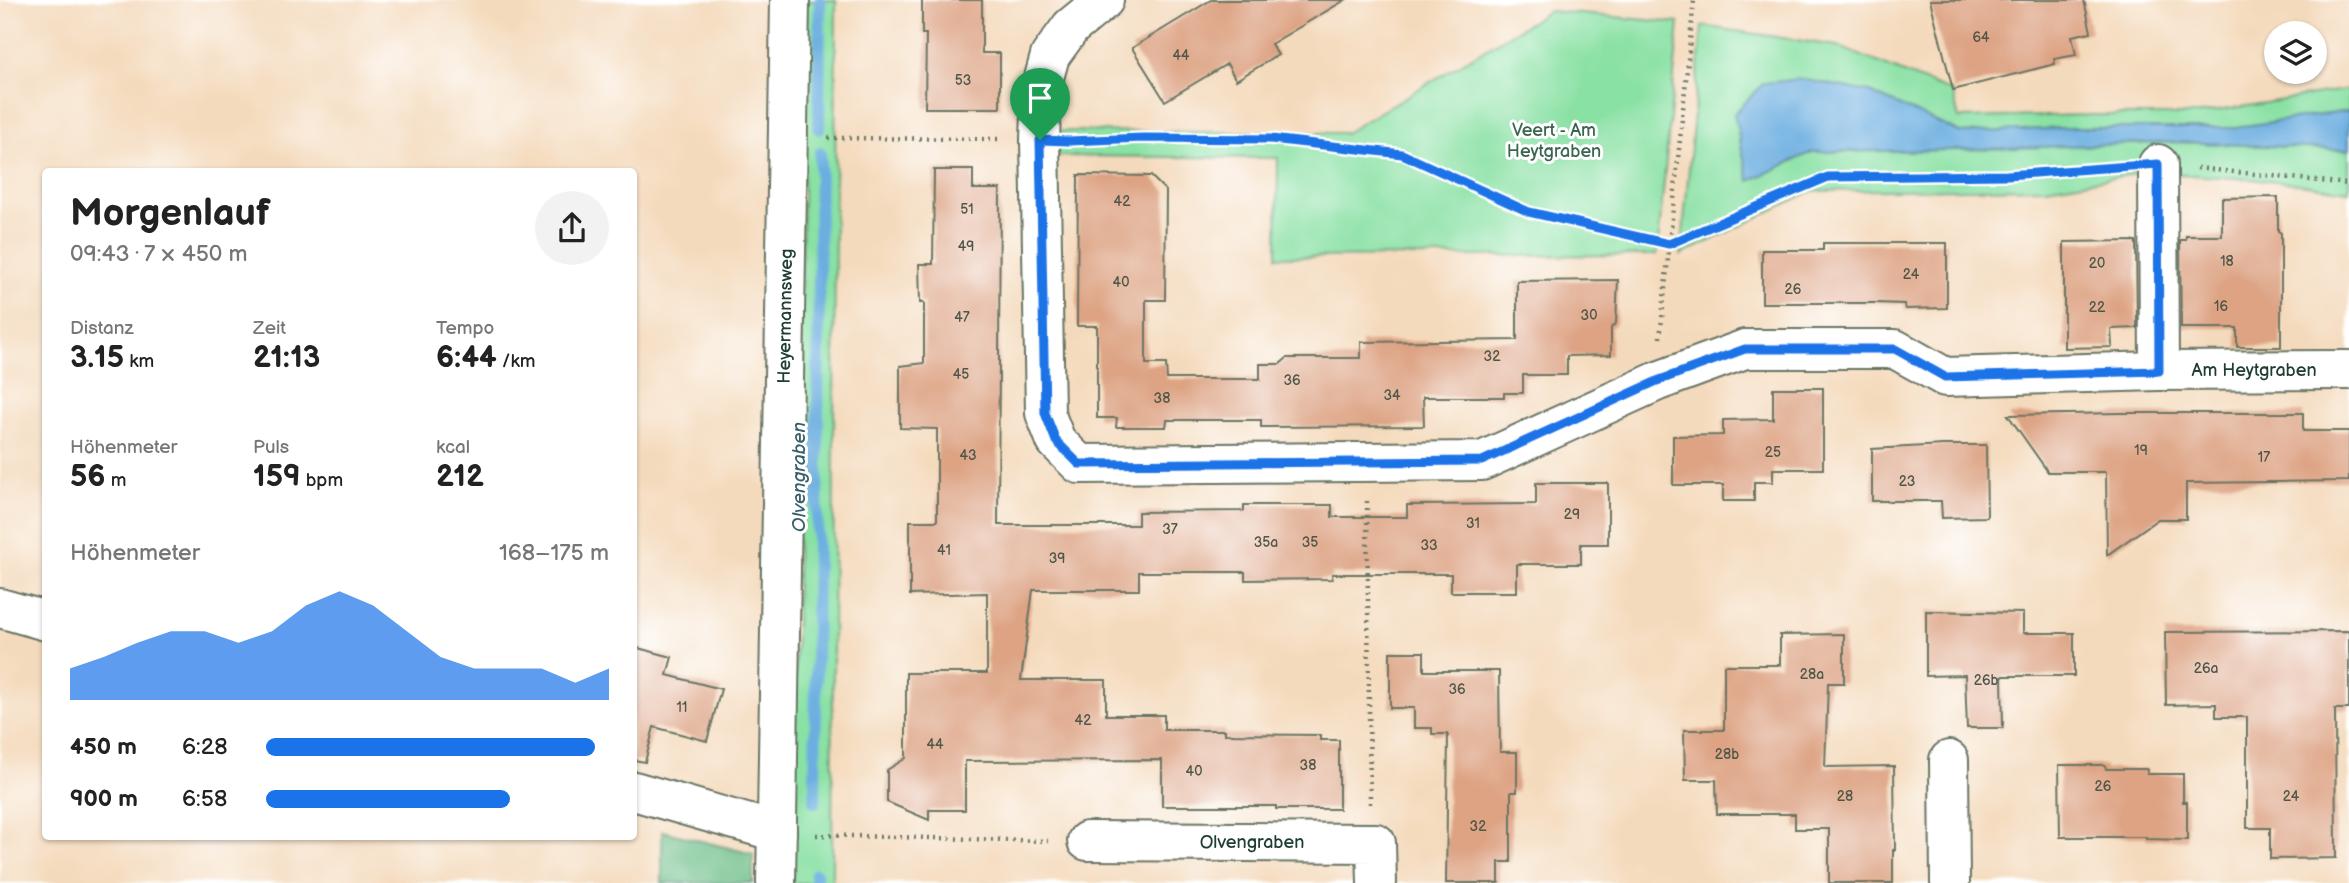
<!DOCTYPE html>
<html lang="de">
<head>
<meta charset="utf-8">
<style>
	body { margin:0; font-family:"Balsamiq Sans",sans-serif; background:#f2f2f2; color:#222; height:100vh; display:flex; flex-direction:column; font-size:26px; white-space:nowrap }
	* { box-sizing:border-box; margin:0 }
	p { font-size:23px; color:#767676 }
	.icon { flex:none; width:38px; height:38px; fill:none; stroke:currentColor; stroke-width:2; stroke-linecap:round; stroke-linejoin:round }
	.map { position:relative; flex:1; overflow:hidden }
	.details { position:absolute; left:42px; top:168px; width:595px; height:672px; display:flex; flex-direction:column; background:#fff; border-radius:7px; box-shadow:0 2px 5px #0004 }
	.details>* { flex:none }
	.controls { position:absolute; left:2264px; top:21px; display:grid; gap:14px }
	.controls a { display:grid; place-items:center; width:63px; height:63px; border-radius:50%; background:#fff; box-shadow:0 2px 5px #0004; font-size:35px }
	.pin { position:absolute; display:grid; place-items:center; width:60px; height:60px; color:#fff; margin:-72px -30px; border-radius:50% 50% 50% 0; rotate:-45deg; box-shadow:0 0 7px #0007 }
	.pin .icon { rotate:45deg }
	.round { display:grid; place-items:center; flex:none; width:74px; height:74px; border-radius:37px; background:#f2f2f2 }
	.headline { display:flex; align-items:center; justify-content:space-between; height:119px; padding:0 28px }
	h1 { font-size:38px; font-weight:600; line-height:52px }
	.figures { display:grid; grid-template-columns:repeat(3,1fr); gap:10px; height:119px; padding:7px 28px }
	.figures div { display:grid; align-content:center }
	.figures b { font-size:30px; font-weight:600 }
	.figures small { font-size:19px; font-weight:400 }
	.figures p { font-size:19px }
	.chart { height:196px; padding:14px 28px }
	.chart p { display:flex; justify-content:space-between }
	.chart svg { width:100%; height:126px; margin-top:7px; fill:#1a73e8; opacity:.7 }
	ul { padding:0 28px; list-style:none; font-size:23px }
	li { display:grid; grid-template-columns:112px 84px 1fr; align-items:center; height:52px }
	li i { height:18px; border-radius:9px; background:#1a73e8 }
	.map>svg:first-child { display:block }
</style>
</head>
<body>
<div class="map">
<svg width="2349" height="883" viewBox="0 0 2349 883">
	<rect width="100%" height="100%" fill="#fff"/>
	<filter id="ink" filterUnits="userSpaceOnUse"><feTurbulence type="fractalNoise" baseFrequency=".0143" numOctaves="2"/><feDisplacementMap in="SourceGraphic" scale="14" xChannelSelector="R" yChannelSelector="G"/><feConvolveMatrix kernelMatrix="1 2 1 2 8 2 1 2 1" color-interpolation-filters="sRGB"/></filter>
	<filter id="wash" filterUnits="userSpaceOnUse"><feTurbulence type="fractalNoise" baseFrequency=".00686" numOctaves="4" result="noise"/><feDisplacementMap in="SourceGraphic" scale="28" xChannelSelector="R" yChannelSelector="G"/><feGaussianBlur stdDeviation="1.57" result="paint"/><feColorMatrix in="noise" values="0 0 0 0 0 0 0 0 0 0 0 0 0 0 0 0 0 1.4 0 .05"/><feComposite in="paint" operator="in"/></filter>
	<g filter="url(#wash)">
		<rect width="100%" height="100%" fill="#f4dabc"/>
		<g fill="#8ae1a4" stroke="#548f6c" stroke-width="2">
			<polygon points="806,0 836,0 832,883 792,883"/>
			<polygon points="1549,11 1679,23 1657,255 1277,257 1278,158 1058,156 1059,131 1345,133"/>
			<polygon points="1702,26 1837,46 1952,92 1959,118 2089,115 2193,115 2349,89 2349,111 2230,128 2066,128 1961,133 1869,92 1749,181 1812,152 1953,150 2181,142 2349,150 2349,191 2277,181 2148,172 2046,188 1811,191 1681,255"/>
		</g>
		<polygon fill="#6fbf8a" stroke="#477e5f" stroke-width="2" points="662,831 753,854 753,883 662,883"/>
		<polygon fill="#6caee0" stroke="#46768a" stroke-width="2" points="1801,79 1869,92 1961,133 2066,128 2230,128 2349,111 2349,150 2181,142 1953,150 1812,152 1749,181 1734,114 1764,83"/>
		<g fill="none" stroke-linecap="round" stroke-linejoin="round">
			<g stroke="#6caee0" stroke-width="12">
				<polyline points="819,129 820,0"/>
				<polyline points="815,802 820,153"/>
				<polyline points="816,883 816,874"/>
			</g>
		</g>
		<g id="blocks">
			<g fill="#dda383">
				<polygon points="922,0 982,0 982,53 1000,53 1000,108 925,108 926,34 922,34"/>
				<polygon points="1211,0 1345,0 1271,44 1278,55 1236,80 1227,64 1165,101 1132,48"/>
				<polygon points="1930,0 2084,0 2091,32 2072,36 2076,55 2054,59 2055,64 1953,90"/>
				<polygon points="934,170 973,170 973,189 1000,189 998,525 1138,525 1138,512 1244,511 1244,505 1332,505 1332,517 1407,517 1407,505 1536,504 1536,483 1608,483 1608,544 1581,544 1581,564 1517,564 1517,592 1451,592 1451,574 1332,574 1332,579 1245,580 1245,572 1139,572 1139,590 1033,590 1021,680 1106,680 1106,715 1164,715 1164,730 1225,730 1225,734 1320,735 1320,740 1339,740 1339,809 1276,809 1276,806 1162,806 1162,760 965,761 965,810 929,810 929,820 887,802 887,770 906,758 906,673 987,673 987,593 910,595 910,521 937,521 937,429 900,428 900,366 924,363 924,303 920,303 919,264 933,264"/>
				<polygon points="1078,175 1151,176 1166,191 1165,300 1146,300 1146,364 1166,364 1167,379 1260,379 1260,364 1280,364 1287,358 1361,358 1361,342 1517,340 1517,281 1618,280 1616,323 1611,328 1611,355 1567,356 1567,375 1523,375 1523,393 1504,393 1504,397 1423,397 1424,426 1261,427 1261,420 1167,420 1166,427 1116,427 1117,418 1097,418 1097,326 1077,326"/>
				<polygon points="2278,197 2278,231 2281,233 2281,347 2237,347 2237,328 2181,328 2180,240 2186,240 2186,236 2222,236 2222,198"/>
				<polygon points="2136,241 2137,328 2111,329 2112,347 2064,348 2064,242"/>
				<polygon points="1823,243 1947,243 1947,308 1905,309 1904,304 1876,303 1762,303 1762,250 1823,250"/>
				<polygon points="1773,388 1823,388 1823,469 1773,469 1773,482 1754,482 1754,501 1723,501 1723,485 1673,485 1673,436 1723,435 1723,420 1773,419"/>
				<polygon points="2121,413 2303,413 2303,431 2349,431 2349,481 2186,483 2186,519 2158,519 2107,555 2106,472 2048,472 2008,415"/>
				<polygon points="1943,445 1986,445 1987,517 1942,518 1941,501 1872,501 1872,449"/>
				<polygon points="1926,611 2023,613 2023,633 2074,633 2074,676 2002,676 2003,728 1967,728 1965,675 1926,676"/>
				<polygon points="2349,631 2349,709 2335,709 2336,858 2270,859 2270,828 2247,828 2247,717 2216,717 2216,704 2166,705 2165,632"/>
				<polygon points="1844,634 1844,683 1828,683 1825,767 1894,766 1895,850 1893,850 1893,883 1829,883 1829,829 1795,829 1795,814 1717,814 1716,780 1685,780 1684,730 1724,730 1724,665 1780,665 1780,635"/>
				<polygon points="634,647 672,657 667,675 721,689 707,741 654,727 645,762 634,760"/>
				<polygon points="1390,652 1424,652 1424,671 1499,671 1500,752 1517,752 1517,792 1511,792 1511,862 1499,862 1499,883 1446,883 1448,734 1432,734 1432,728 1414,728 1414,708 1390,708"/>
				<polygon points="2059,765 2105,765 2106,769 2147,769 2147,774 2183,774 2183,802 2187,802 2187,840 2146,839 2146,837 2060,837"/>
			</g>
		</g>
	</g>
	<g filter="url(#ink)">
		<use href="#blocks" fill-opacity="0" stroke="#6a7464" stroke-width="2"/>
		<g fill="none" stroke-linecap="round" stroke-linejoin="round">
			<g stroke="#6a7464" stroke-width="42">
				<g id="street">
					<polyline points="1104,0 1071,27 1050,56 1042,85 1040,140 1045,413 1056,441 1079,464 1482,461 1658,381 1745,349 1895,349 1945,377 2159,371 2349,370"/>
					<polyline points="2158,164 2159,371"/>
					<polyline points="0,608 46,621"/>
					<polyline points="1949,760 1950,883"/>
					<polyline points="634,791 777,832"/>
					<polyline points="1087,841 1376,843 1377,883"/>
					<polyline points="776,883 790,0"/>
				</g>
			</g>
			<g stroke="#6a7464" stroke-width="4.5" stroke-dasharray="2 5" stroke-linecap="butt">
				<polyline points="828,138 1001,139"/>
				<polyline points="1080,140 1142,138 1271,139 1402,154 1529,212 1669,244 1828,177 2007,175 2118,167"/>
				<polyline points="2197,168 2349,184"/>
				<polyline points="1660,338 1694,0"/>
				<polyline points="1367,501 1370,804"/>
				<polyline points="816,835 1048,841"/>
			</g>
			<use href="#street" stroke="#fff" stroke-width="38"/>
		</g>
	</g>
	<g fill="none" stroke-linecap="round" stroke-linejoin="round" filter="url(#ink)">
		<g stroke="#fff" stroke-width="14">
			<polygon id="route" points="1143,138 1271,139 1402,154 1529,212 1669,244 1828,177 2007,175 2158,164 2159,371 1945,377 1895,349 1745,349 1657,381 1482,461 1079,464 1056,441 1045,413 1040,140 1069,141"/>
		</g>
		<use href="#route" stroke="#1a73e8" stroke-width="9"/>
	</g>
	<g text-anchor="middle" stroke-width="6" stroke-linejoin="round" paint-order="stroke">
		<g font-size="14" fill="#4e5648">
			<text x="1981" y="42">64</text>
			<text x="1181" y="60">44</text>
			<text x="963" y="85">53</text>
			<text x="1122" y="206">42</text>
			<text x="967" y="214">51</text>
			<text x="966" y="251">49</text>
			<text x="2227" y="266">18</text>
			<text x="2097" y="268">20</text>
			<text x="1911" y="279">24</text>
			<text x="1121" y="287">40</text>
			<text x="1793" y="294">26</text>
			<text x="2221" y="311">16</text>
			<text x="2097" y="312">22</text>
			<text x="1589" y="320">30</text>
			<text x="962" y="322">47</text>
			<text x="1492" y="361">32</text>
			<text x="961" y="379">45</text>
			<text x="1292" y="385">36</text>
			<text x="1392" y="400">34</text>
			<text x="1162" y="403">38</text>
			<text x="2141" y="455">19</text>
			<text x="1773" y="457">25</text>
			<text x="968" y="460">43</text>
			<text x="2264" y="462">17</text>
			<text x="1907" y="486">23</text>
			<text x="1572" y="519">29</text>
			<text x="1473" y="528">31</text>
			<text x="1170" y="534">37</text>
			<text x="1266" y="547">35a</text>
			<text x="1310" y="547">35</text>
			<text x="1429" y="550">33</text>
			<text x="944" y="555">41</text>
			<text x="1057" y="563">39</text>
			<text x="2206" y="673">26a</text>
			<text x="1812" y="679">28a</text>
			<text x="1986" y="685">26b</text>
			<text x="1457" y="694">36</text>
			<text x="682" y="712">11</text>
			<text x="1083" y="725">42</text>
			<text x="935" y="749">44</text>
			<text x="1727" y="759">28b</text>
			<text x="1308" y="770">38</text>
			<text x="1194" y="776">40</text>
			<text x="2103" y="791">26</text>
			<text x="1845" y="801">28</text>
			<text x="2291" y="801">24</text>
			<text x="1478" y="831">32</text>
		</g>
		<g font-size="18" fill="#3a6650" stroke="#fff">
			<text x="1554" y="136">Veert - Am<tspan x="1554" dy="21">Heytgraben</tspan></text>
		</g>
		<g font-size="18" fill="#1f3d34" stroke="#fff">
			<text transform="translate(785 316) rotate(-89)" y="6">Heyermannsweg</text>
			<text x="2254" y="376">Am Heytgraben</text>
			<text x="1252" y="848">Olvengraben</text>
		</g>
		<g font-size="19" font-style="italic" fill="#365f68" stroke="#fff">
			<text transform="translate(798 477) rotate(-90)" y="7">Olvengraben</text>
		</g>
	</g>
</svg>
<div class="controls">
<a><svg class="icon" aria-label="layers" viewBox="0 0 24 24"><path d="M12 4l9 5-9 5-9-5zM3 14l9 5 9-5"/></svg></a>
</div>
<div class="pin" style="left:1040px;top:140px;background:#1e9e55"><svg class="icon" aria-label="arrive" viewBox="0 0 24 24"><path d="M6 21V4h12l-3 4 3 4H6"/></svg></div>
<section class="details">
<div class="headline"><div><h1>Morgenlauf</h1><p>09:43 · 7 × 450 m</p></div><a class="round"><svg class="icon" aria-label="share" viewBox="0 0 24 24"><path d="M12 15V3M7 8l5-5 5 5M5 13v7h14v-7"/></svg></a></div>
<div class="figures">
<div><p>Distanz</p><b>3.15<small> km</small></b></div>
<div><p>Zeit</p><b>21:13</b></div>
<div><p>Tempo</p><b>6:44<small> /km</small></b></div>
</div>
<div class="figures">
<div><p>Höhenmeter</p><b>56<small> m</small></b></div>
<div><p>Puls</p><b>159<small> bpm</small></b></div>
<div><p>kcal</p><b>212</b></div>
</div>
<div class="chart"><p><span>Höhenmeter</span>168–175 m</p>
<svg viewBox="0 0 160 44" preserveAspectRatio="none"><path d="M0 44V33L10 29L20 24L30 20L40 20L50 24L60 20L70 11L80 6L90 11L100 20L110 29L120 33L130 33L140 33L150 38L160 33V44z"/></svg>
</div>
<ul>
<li><b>450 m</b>6:28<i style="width:96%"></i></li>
<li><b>900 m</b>6:58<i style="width:71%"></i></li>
</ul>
</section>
</div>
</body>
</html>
